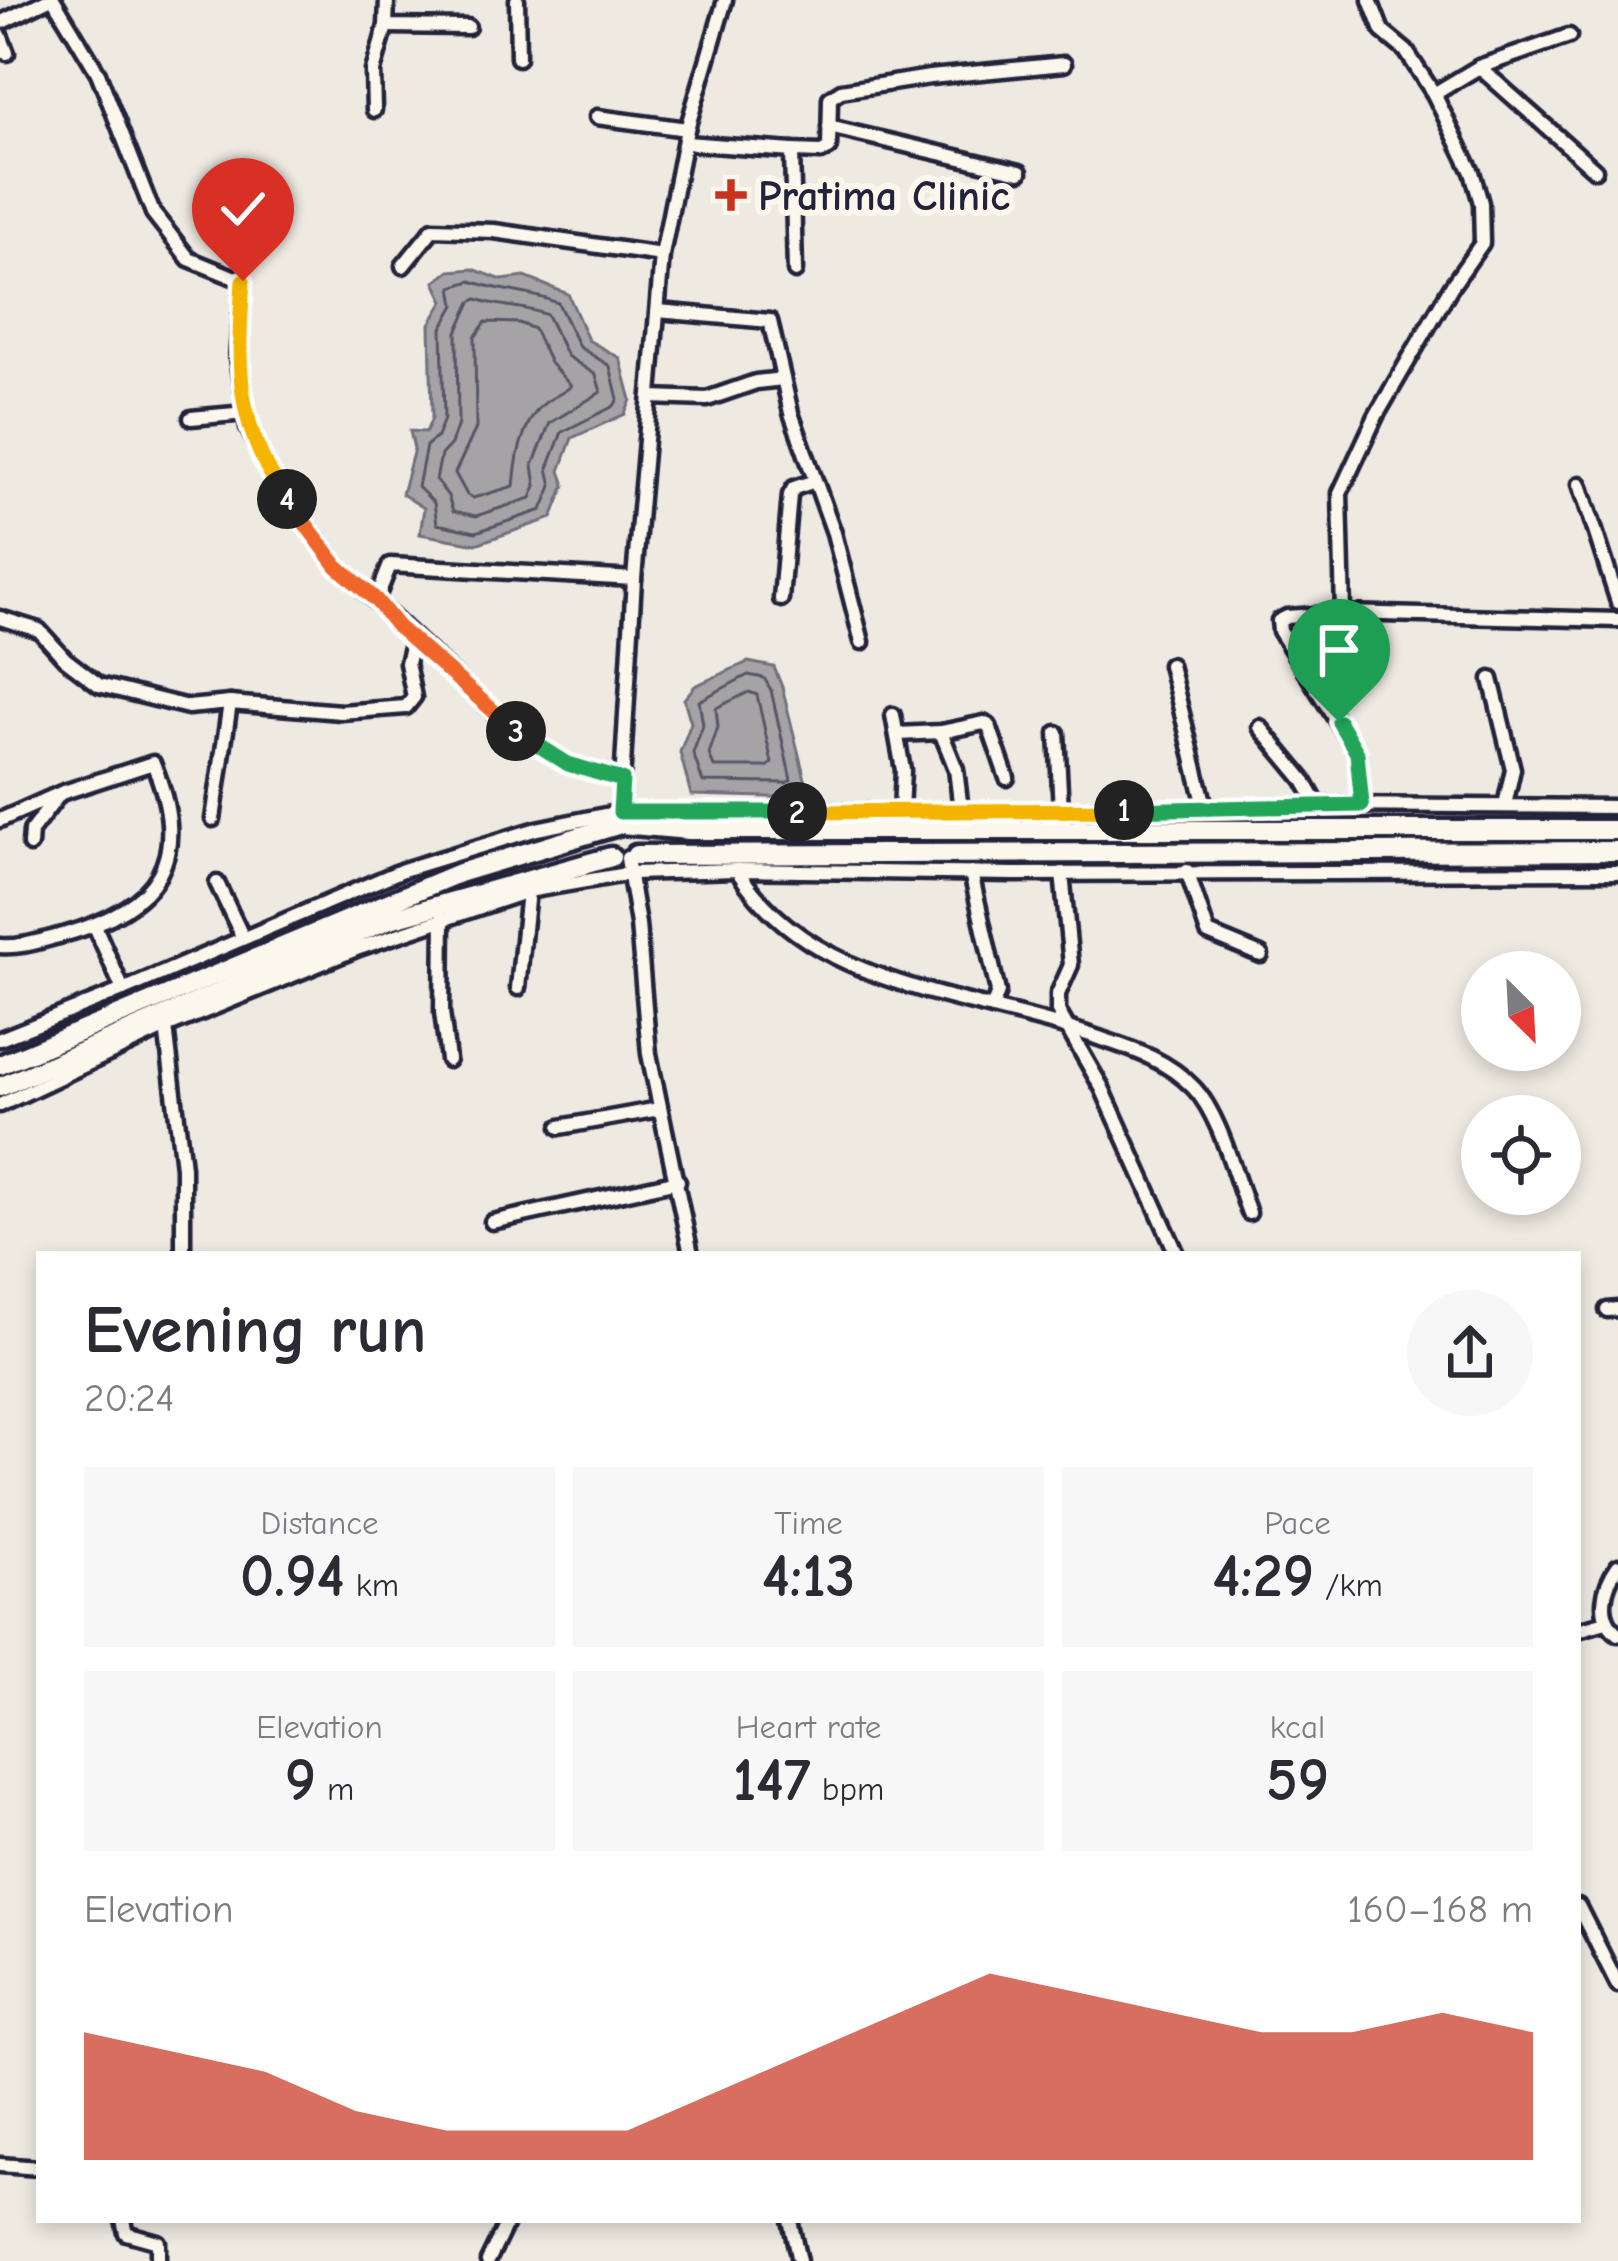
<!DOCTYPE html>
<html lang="en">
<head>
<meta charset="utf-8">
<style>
	body { margin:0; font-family:"Comic Neue",sans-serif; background:#f7f7f7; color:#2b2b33; height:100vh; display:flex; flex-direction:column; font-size:45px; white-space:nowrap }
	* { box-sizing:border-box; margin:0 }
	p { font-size:39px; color:#7c7c81 }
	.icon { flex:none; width:66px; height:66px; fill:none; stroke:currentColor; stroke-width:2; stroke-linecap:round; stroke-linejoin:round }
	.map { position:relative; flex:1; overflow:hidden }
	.sheet { position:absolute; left:36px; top:1251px; width:1545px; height:972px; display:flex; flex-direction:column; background:#fff; border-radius:0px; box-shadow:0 6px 18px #0003 }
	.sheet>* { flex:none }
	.needle { width:78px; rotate:156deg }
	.buttons { position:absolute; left:1461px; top:951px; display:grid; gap:24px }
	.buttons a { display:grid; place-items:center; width:120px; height:120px; border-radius:50%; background:#fff; box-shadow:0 6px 18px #0003; font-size:60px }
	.pin { position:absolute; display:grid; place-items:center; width:102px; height:102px; color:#fff; margin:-123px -51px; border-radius:50% 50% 50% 0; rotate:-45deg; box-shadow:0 0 12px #0007 }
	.pin .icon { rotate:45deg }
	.km { position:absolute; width:60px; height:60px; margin:-30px; border-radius:50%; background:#222; color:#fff; font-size:33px; line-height:60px; text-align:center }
	.round { display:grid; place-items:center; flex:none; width:126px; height:126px; border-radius:63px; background:#f7f7f7 }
	.head { display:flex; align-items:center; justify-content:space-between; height:204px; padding:0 48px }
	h1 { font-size:66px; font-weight:600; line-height:90px }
	.metrics { display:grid; grid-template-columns:repeat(3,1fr); gap:18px; height:204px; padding:12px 48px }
	.metrics div { display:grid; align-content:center; border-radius:0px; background:#f7f7f7; text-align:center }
	.metrics b { font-size:60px; font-weight:600 }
	.metrics small { font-size:33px; font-weight:400 }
	.metrics p { font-size:33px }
	.chart { height:336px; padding:24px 48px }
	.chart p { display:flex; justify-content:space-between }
	.chart svg { width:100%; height:216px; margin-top:12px; fill:#c8321e; opacity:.7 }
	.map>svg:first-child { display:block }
</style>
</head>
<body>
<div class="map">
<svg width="1618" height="2261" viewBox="0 0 1618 2261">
	<rect width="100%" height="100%" fill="#eeeae2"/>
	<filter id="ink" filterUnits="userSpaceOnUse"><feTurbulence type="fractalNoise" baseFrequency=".00833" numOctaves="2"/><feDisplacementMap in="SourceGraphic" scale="24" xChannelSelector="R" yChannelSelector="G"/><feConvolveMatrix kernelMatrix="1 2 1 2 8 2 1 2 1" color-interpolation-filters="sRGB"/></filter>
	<g filter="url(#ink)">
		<g fill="#a6a3a7" stroke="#716f7c" stroke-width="3">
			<polygon points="473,269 502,280 525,277 568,294 588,340 620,358 631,400 625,414 572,438 560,471 565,485 552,518 476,544 420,534 424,508 402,494 414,449 410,431 426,432 432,418 430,324 444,301 435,282 450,271"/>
			<polygon points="748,662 774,667 782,687 806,783 800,798 691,795 680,752 691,723 684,699 695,686"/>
		</g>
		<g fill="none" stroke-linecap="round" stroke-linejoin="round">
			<g stroke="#575666" stroke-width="3">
				<path d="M471,281c30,11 57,10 87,22l21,44 31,19 8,33 -4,7 -52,26 -14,36 4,18 -10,24 -66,22 -39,-8 -3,-21 -16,-16 8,-41 11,-9 7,-18 -2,-91 13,-23 -3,-18z"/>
				<path d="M477,299c24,9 46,6 70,16l20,41 29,19 5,17 -51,31 -17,42 3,21 -5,12 -55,18 -23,-5 -5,-15 -12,-16 5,-25 10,-11 7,-20 -1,-92 14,-30z"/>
				<path d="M486,322l33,1 15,6 16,34 21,23c-7,7 -17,10 -25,16 -24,18 -30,57 -32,84l-41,12 -6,-3 -12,-22 21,-45 -1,-91z"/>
				<polygon points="748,675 764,678 771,690 791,780 786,783 703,782 693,753 703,725 699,701"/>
				<polygon points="749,692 757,695 772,763 767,767 714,767 709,754 718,727 716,708"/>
			</g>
			<g stroke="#22223b" stroke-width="21">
				<g id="minor">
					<polyline points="54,0 98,73 153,213 189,259 243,281 237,358 248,428 273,479 337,565 507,725 568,764 622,780"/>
					<polyline points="387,0 386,26 468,27"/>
					<polyline points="517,0 518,58"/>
					<polyline points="1370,0 1382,31 1406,51 1434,94 1479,67 1595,170"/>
					<polyline points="0,23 47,0"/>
					<polyline points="0,35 7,53"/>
					<polyline points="1479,67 1569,36"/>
					<polyline points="1434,94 1472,172 1481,203 1482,243 1451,287 1376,416 1340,493 1343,613 1618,620"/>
					<polyline points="374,110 373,71 386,26"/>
					<polyline points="597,117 687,129"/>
					<polyline points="829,127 1020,172"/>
					<polyline points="686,143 792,151 795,271"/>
					<polyline points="792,151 821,152 829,148 830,98 841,91 930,77 1064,64"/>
					<polyline points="403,266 433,229 494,231 662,255"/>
					<polyline points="658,311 770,321 791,413 834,533 862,642"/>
					<polyline points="650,397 707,399 756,382 783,379"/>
					<polyline points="191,418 246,413"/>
					<polyline points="1580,484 1618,602"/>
					<polyline points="781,599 790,495 794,488 815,481"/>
					<polyline points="376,600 390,565 634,579"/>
					<polyline points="1343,613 1287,617 1279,621 1280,631 1357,753 1362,805"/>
					<polyline points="0,618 39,630 65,659 99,685 188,707 230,703 341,712 406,707 414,697 407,663 413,639"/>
					<polyline points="1170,665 1206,810"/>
					<polyline points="1491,679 1513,769 1505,805"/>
					<polyline points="893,715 903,770 901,812"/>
					<polyline points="1260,727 1303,779 1318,805"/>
					<polyline points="941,732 956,769 961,810"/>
					<polyline points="1057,733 1061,810"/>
					<polyline points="897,734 941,732 984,723 989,726 1007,778"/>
					<polyline points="620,817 634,579 662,255 687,129 725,0"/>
					<polyline points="213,819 230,703"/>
					<path d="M0,820l61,-27 92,-30c40,96 6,145 -90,172 -21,5 -41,13 -63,11"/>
					<polyline points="30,845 31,831 58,796"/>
					<polyline points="627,858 638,924 649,1054 691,1254"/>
					<path d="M737,870c75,121 239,124 362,168 36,12 68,22 95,50 26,27 41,89 55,125"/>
					<polyline points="1187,871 1208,933 1261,955"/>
					<polyline points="971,873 998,992 992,1008"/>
					<polyline points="1062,873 1071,965 1058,994 1058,1011 1102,1088 1177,1254"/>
					<polyline points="217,883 243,938"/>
					<polyline points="443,918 442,1012 448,1060"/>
					<polyline points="95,926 123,990"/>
					<polyline points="518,988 528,891"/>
					<polyline points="166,1027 183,1167 183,1254"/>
					<polyline points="0,1039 123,990 403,870 537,829 620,812 1206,810 1318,805 1618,807"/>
					<polyline points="0,1105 166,1027 359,948 528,891 632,873 737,870 1013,874 1618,872"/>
					<polyline points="560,1127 659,1109"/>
					<polyline points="492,1222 678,1181"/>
					<polyline points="1607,1310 1618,1309"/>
					<path d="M1618,1566c-15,21 -22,50 0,68"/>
					<polyline points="1578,1630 1606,1622"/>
					<polyline points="1578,1906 1618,1985"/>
					<polyline points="0,2165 39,2168"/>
					<polyline points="123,2220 126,2233 158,2242 158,2261"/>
					<polyline points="790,2220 799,2261"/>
					<polyline points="488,2261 508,2220"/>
				</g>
			</g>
			<g stroke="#22223b" stroke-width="27">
				<g id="highway">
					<polyline points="636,855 1618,851"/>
					<polyline points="0,1065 459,873 621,824 689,830 1618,830"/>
					<polyline points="0,1087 390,919 611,857"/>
				</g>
			</g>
			<use href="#minor" stroke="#fbf7ec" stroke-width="12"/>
			<use href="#highway" stroke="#fbf7ec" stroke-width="18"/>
		</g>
	</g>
	<g fill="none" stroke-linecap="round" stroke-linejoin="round" filter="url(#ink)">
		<g stroke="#fff" stroke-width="24">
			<polyline id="split-1" points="1124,810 1362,805 1357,753 1339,722"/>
		</g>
		<g stroke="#fff" stroke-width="24">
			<polyline id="split-2" points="797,812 1124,810"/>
		</g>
		<g stroke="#fff" stroke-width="24">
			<polyline id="split-3" points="516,731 568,764 622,780 620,812 797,812"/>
		</g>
		<g stroke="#fff" stroke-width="24">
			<polyline id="split-4" points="287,499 337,566 376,600 397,626 516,731"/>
		</g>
		<g stroke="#fff" stroke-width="24">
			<path id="split-5" d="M243,281c-6,84 -8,147 44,218"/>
		</g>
		<use href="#split-1" stroke="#22a559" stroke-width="15"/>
		<use href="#split-2" stroke="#f5b400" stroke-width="15"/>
		<use href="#split-3" stroke="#22a559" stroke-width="15"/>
		<use href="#split-4" stroke="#f0652b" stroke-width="15"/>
		<use href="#split-5" stroke="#f5b400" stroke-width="15"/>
	</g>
	<path fill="#c8321e" stroke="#fbf7ec" stroke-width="4.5" d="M725 177h12v12h12v12h-12v12h-12v-12h-12v-12h12z"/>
	<g text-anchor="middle" stroke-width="12" stroke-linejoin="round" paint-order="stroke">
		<g font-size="42" font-weight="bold" fill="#22223b" stroke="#fbf7ec" text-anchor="start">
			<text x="758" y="210">Pratima Clinic</text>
		</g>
	</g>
</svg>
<div class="buttons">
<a><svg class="needle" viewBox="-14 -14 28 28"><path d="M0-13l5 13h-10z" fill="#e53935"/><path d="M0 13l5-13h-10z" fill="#7c7c81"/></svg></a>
<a><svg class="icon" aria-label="locate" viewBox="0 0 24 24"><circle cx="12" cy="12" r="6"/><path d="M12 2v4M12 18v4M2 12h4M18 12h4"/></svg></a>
</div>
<div class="pin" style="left:1339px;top:722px;background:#1e9e55"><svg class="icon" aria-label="arrive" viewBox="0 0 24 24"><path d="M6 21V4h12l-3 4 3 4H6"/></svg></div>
<div class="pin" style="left:243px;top:281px;background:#d93025"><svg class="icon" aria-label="check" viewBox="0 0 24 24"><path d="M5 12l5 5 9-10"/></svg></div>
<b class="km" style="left:1124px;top:810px">1</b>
<b class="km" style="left:797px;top:812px">2</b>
<b class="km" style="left:516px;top:731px">3</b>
<b class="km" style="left:287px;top:499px">4</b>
<section class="sheet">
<div class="head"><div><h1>Evening run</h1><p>20:24</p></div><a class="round"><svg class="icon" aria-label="share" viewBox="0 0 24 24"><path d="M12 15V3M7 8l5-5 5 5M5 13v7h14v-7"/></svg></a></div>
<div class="metrics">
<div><p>Distance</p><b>0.94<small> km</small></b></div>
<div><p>Time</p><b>4:13</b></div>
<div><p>Pace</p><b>4:29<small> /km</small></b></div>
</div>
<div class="metrics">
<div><p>Elevation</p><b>9<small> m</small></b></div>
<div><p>Heart rate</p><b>147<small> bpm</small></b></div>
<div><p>kcal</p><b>59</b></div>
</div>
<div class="chart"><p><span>Elevation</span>160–168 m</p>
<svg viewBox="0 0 160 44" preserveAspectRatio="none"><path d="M0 44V18L10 22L20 26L30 34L40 38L50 38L60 38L70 30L80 22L90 14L100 6L110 10L120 14L130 18L140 18L150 14L160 18V44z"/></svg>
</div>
</section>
</div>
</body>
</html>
